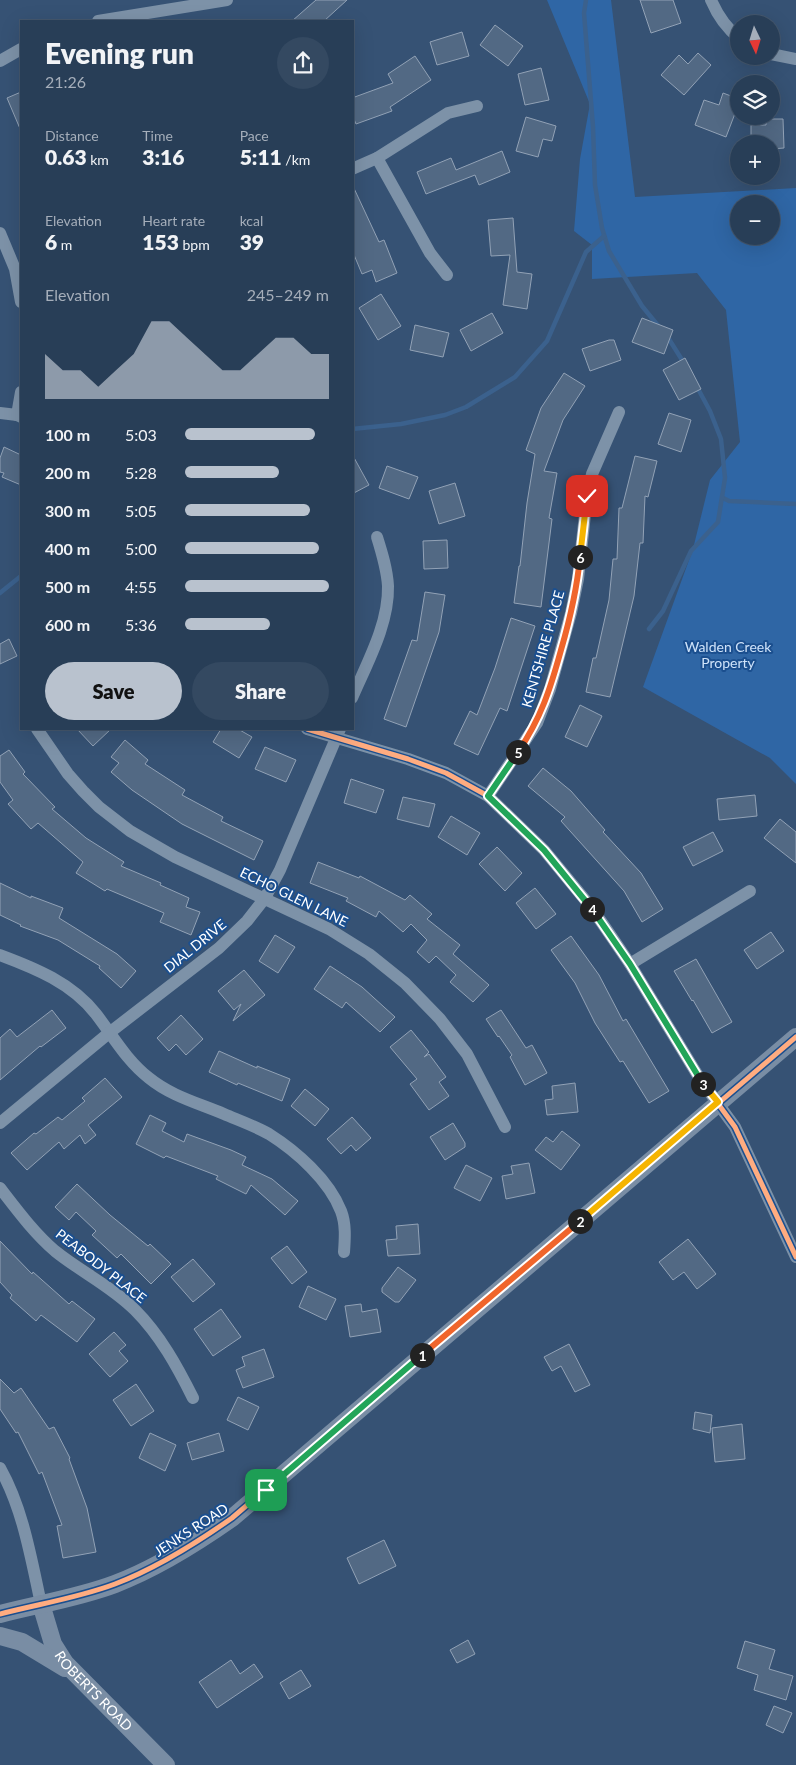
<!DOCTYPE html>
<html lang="en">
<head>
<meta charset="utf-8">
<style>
	body { margin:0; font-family:Lato,sans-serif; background:#344961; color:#f1f3f6; height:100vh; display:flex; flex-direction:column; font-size:19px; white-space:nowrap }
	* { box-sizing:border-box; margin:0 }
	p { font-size:16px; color:#a5aeba }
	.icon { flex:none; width:28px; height:28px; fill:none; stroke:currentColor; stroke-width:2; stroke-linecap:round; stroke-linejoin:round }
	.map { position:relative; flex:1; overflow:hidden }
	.side { position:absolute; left:20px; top:20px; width:334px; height:710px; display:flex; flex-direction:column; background:#283e57; border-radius:0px; box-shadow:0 5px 20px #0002,0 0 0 1px #44576d }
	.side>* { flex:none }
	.needle { width:32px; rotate:176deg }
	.controls { position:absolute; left:730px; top:15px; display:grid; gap:10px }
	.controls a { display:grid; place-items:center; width:50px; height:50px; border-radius:50%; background:#283e57; box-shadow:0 5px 20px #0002,0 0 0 1px #44576d; font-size:25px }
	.pin { position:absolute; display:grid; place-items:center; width:42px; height:42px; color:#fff; margin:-21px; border-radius:10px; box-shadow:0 2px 8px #0006 }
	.km { position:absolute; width:25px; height:25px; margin:-12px; border-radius:50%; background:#222; color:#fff; font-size:14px; line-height:25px; text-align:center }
	.round { display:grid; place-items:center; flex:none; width:52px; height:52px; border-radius:26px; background:#344961 }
	.summary { display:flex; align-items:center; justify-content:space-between; height:85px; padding:0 25px }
	h1 { font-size:28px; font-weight:800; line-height:38px }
	.metrics { display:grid; grid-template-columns:repeat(3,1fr); gap:8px; height:85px; padding:5px 25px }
	.metrics div { display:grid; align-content:center }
	.metrics b { font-size:21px; font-weight:800 }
	.metrics small { font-size:14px; font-weight:400 }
	.metrics p { font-size:14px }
	.chart { height:140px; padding:10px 25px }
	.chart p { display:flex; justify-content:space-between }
	.chart svg { width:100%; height:90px; margin-top:5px; fill:#b9c2ce; opacity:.7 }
	.button { display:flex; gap:10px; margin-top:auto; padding:10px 25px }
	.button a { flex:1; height:58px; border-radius:30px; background:#b9c2ce; color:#111; font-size:20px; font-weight:800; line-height:58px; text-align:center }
	.button a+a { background:#344961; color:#f1f3f6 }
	ul { padding:0 25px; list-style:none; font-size:16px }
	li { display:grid; grid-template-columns:80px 60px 1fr; align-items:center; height:38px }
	li i { height:12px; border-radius:6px; background:#b9c2ce }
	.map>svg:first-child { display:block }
</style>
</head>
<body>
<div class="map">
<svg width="796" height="1765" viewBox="0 0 796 1765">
	<rect width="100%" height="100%" fill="#365274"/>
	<path fill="#2f66a5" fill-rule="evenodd" d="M547,0h64l24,197 161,-9v596l-26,-26 -127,-71 50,-138 17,-69 30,-38 -14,-132 -29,-37 -105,6v-34l-18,-14 6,-72 10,-55zM739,204h32v32h-32z"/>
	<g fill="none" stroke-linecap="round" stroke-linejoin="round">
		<g stroke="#3b618d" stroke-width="4.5">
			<polyline points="586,0 584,13 593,127 595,185 602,228 609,251 642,306 660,328"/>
			<polyline points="667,336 684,363"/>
			<polyline points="352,429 401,424 445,415 466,407 515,377 547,341 586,252 604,236"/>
			<polyline points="723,498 729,501 796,504"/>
			<polyline points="0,593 21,576"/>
			<polyline points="649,629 663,611 691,551 718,522 725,478 721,439 710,411 696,385"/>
		</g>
	</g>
	<g fill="#526984" stroke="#92a2b6">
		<polygon points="316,0 347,0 324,21 292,21"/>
		<polygon points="640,0 673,0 681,23 651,33"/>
		<polygon points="495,25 523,46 508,66 480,45"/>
		<polygon points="462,32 469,56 437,65 430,42"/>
		<polygon points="698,53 711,65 684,95 661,75 679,55 688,64"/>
		<polygon points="415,56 431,80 390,107 392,111 356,124 352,114 352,98 393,83 388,74"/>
		<polygon points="541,68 549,100 525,105 518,74"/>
		<polygon points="21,92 21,131 7,98"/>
		<polygon points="723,93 739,99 739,103 726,137 695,125 704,100 719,105"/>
		<polygon points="526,117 556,126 552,141 543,139 538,157 516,151"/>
		<polygon points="766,119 783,119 784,148 771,149 771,144 751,144 751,125 766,125"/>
		<polygon points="502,151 510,172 479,185 475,175 426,194 417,172 451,158 456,170"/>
		<polygon points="352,184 379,242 384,240 397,273 376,282 372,270 362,274 352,250"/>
		<polygon points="513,218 517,272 532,274 527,309 503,305 510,255 491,256 488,220"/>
		<polygon points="381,294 401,326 378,340 359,308"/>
		<polygon points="492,313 503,333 471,351 460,330"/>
		<polygon points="642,318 673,330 664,354 632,342"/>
		<polygon points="415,325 449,333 443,357 410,350"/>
		<polygon points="609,340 614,340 621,360 590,371 582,349"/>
		<polygon points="685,358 701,389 679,400 663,370"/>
		<polygon points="564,373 585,386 563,420 544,471 557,473 549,518 552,519 541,607 514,603 519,566 520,566 527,503 535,454 526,450 541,408"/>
		<polygon points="669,413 691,420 681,452 658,444"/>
		<polygon points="4,447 21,455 21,485 2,477 4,473 0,472 0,458"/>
		<polygon points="352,454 369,485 352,494"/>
		<polygon points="635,456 657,461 648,497 645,496 643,543 640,543 634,596 610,697 586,692 593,658 596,658 609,600 613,559 617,559 619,508 622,508"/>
		<polygon points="387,466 418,477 409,499 379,488"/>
		<polygon points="455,483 465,516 439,524 429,491"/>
		<polygon points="447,540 448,568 424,569 423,541"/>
		<polygon points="425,592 445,595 439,632 406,727 384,719 412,640 417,641"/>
		<polygon points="511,618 535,626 507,711 500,708 478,755 454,744 470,711 477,715 495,668"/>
		<polygon points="9,639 17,656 0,664 0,644"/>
		<polygon points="580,705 602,716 587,747 565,737"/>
		<polygon points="77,729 111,729 93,746"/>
		<polygon points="221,729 238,729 252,737 239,758 213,742"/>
		<polygon points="125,740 148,760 145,764 185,790 182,795 223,817 221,821 263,841 254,860 182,824 132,790 111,772 119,763 111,757"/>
		<polygon points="265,747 296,760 286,782 255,769"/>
		<polygon points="9,750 25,772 23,774 55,807 52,809 86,838 124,862 121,866 161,883 160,885 189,898 186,907 200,912 191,935 160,922 164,913 107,889 105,891 76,873 83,862 38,823 31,829 8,804 13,800 0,782 0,756"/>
		<polygon points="543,768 571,791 605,830 603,832 641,873 663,909 642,922 624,891 561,821 565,817 528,786"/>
		<polygon points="351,779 384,790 376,813 344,803"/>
		<polygon points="755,795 757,816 719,820 717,799"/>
		<polygon points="403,797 435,804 429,827 397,819"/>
		<polygon points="451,816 480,833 467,855 438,837"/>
		<polygon points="780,819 796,832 796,863 764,838"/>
		<polygon points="713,832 723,851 693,866 683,847"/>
		<polygon points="497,847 522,873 505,891 479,864"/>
		<polygon points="318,862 359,878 360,876 405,900 410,895 432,914 427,919 460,945 453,954 489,985 473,1002 450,982 456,975 436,956 429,963 417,952 427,940 411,924 403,932 379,911 376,917 346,901 348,898 310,883"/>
		<polygon points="0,883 31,898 31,896 63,908 59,918 117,954 136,971 121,988 99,968 100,966 58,940 20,926 21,925 0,915"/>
		<polygon points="535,888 556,914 536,929 516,903"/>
		<polygon points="771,932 784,951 757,969 744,950"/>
		<polygon points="275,935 295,947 278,973 259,961"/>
		<polygon points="571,936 599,975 623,1021 626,1019 669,1091 649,1103 623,1061 620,1062 595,1023 575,983 551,950"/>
		<polygon points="696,959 732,1022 712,1033 693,1000 692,1001 674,971"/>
		<polygon points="330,966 362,987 395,1017 380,1032 346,1002 342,1008 314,989"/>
		<polygon points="244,970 265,995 233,1021 241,1004 234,1010 218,991"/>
		<polygon points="52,1010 66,1028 41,1047 40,1046 0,1080 0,1038 10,1029 17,1037"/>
		<polygon points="501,1010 526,1048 532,1045 547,1073 525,1085 510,1057 512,1055 499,1036 498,1037 486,1019"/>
		<polygon points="181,1015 203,1039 186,1055 176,1044 169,1051 157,1038"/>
		<polygon points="411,1030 429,1052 424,1057 429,1054 446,1077 439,1082 449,1096 429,1110 410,1084 417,1079 390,1047"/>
		<polygon points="219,1051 257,1068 257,1066 290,1079 282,1101 238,1083 237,1085 209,1072"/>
		<polygon points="105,1078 122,1097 88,1125 96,1135 85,1144 80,1135 64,1149 59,1142 27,1170 11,1153 34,1133 36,1134 58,1117 62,1120 85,1101 82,1098"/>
		<polygon points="575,1083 578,1112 547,1115 545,1100 553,1099 552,1086"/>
		<polygon points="305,1089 329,1109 315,1126 291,1106"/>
		<polygon points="150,1115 166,1123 162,1131 184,1142 187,1134 231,1150 246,1157 242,1165 272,1179 298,1201 285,1215 251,1185 246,1194 216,1179 218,1176 166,1156 164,1158 136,1144"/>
		<polygon points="352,1117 371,1138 356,1151 351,1145 341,1154 327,1139"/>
		<polygon points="453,1123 465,1143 465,1147 445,1160 430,1137"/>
		<polygon points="562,1131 580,1145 561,1170 535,1150 546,1137 553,1142"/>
		<polygon points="529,1163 535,1193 506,1199 502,1176 513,1174 511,1166"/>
		<polygon points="466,1165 492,1178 480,1201 454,1188"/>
		<polygon points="77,1184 110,1215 148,1246 150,1244 171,1264 151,1284 121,1254 117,1258 92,1235 96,1231 76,1212 69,1220 55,1207"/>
		<polygon points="418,1224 420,1254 388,1256 386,1240 397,1239 396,1226"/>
		<polygon points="688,1239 716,1274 697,1289 684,1272 673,1280 659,1262"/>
		<polygon points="0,1241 32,1274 33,1272 69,1304 72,1301 95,1319 77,1342 41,1315 36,1321 10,1298 12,1295 0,1282"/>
		<polygon points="287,1246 307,1272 292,1284 271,1258"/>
		<polygon points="193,1259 215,1284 193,1302 171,1277"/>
		<polygon points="398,1267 416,1280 399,1302 395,1302 382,1292 382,1288"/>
		<polygon points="308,1286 336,1299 326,1320 299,1307"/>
		<polygon points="361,1304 362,1312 377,1309 381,1332 350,1337 345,1306"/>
		<polygon points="221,1309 241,1337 213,1356 194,1329"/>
		<polygon points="114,1332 126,1345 119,1351 128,1361 110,1377 89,1354"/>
		<polygon points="569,1344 590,1385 575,1392 561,1366 552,1371 544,1357"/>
		<polygon points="264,1349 274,1377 243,1388 236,1370 245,1366 242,1357"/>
		<polygon points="0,1379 14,1393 21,1388 49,1429 54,1427 70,1458 69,1459 87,1508 96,1552 63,1558 57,1526 62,1525 42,1472 39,1474 18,1432 16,1433 0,1409"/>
		<polygon points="136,1384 154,1411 131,1426 113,1400"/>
		<polygon points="238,1397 259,1407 248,1430 227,1420"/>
		<polygon points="695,1412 712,1415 710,1433 693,1429"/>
		<polygon points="742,1424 745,1459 715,1462 712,1428"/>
		<polygon points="150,1433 176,1445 165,1471 139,1458"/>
		<polygon points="219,1433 224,1451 192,1460 187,1443"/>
		<polygon points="384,1540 396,1566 359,1584 347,1558"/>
		<polygon points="468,1640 475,1654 457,1663 450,1650"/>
		<polygon points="745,1641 775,1650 769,1669 793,1676 786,1700 754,1690 758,1675 737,1668"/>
		<polygon points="231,1660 240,1674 254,1664 263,1677 217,1708 199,1682"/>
		<polygon points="301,1670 311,1686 289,1699 280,1683"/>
		<polygon points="774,1706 792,1713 783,1733 766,1725"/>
	</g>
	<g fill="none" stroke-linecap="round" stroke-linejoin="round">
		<g stroke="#7d92a8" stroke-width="12">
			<path d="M711,0c6,14 15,28 28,38"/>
			<polyline points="98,21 227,0"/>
			<polyline points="771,54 796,59"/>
			<polyline points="0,61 21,49"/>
			<polyline points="377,158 430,253 447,275"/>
			<polyline points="352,169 377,158 448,113 477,106"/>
			<polyline points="0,233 15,269 21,302"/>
			<polyline points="0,413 17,415 21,417"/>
			<polyline points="17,415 21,392"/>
			<path d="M352,698c15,-35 37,-74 36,-112 -1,-17 -6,-33 -11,-49"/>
			<polyline points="37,729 68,774 83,791 99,807 130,831 175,857 329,929 369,954 405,983 440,1019 467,1054 505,1127"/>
			<polyline points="307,729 408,759 446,773 488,796 544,850 591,907 611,936 630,964 700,1079 735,1127 796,1257"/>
			<polyline points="488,796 537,723 550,689 571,613 578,579 587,496 592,474 619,412"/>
			<path d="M0,955c35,13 72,28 96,59 17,22 30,46 53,64 22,18 49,25 75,36 14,6 31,12 45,20 27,17 60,46 72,77 5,13 4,27 3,41"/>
			<polyline points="630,964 750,891"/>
			<polyline points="0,1123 109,1033 219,948 247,921 265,898 280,870 340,729"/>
			<path d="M0,1188c17,22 34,45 55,63 26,21 56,35 80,59 25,25 42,56 58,88"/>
			<path d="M0,1468c23,41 31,90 41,136"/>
		</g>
		<g stroke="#798da4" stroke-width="18">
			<path id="s1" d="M41,1604l12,40 12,19 101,102"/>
			<path d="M0,1614c38,-10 78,-16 115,-30 42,-16 80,-40 117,-66l564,-481"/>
			<polyline points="0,1636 22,1642 65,1668"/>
		</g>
		<g stroke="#1b4f8f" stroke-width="8">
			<g id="cycleway">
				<polyline points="307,729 408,759 446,773 488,796 544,850 591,907 611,936 630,964 700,1079 735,1127 796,1257"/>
				<path d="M0,1614c38,-10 78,-16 115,-30 42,-16 80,-40 117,-66l564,-481"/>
			</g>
		</g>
		<use href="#cycleway" stroke="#ffac80" stroke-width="5"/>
	</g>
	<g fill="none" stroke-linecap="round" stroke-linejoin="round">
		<g stroke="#fff" stroke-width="10">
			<polyline id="split-1" points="266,1490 422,1355"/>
		</g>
		<g stroke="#fff" stroke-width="10">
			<polyline id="split-2" points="422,1355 580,1221"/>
		</g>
		<g stroke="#fff" stroke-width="10">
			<polyline id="split-3" points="580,1221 718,1102 703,1084"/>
		</g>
		<g stroke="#fff" stroke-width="10">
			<polyline id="split-4" points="592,909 630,964 703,1084"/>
		</g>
		<g stroke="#fff" stroke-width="10">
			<polyline id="split-5" points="518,752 488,796 544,850 592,909"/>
		</g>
		<g stroke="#fff" stroke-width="10">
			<path id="split-6" d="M518,752c23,-34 32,-62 43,-102 9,-31 16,-61 19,-93"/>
		</g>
		<g stroke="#fff" stroke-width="10">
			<polyline id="split-7" points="580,557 587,496"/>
		</g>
		<use href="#split-1" stroke="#22a559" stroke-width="6"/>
		<use href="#split-2" stroke="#f0652b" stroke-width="6"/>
		<use href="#split-3" stroke="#f5b400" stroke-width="6"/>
		<use href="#split-4" stroke="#22a559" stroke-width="6"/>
		<use href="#split-5" stroke="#22a559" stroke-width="6"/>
		<use href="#split-6" stroke="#f0652b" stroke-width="6"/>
		<use href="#split-7" stroke="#f5b400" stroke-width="6"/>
	</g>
	<g text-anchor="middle" stroke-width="4" stroke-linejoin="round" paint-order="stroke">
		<g font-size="14" fill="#cfe3fa" stroke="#1b4f8f">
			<text x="728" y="652">Walden Creek<tspan x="728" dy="16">Property</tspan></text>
		</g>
		<g font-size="14" fill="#fff" stroke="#1b4f8f">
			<text transform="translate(543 649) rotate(-74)" y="5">KENTSHIRE PLACE</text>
			<text transform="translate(294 897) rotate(26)" y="5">ECHO GLEN LANE</text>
			<text transform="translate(195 946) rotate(-39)" y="5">DIAL DRIVE</text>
			<text transform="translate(101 1266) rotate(38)" y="5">PEABODY PLACE</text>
			<text transform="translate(191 1530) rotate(-33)" y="5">JENKS ROAD</text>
			<text dy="5" stroke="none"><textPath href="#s1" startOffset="104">ROBERTS ROAD</textPath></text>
		</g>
	</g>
</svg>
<div class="controls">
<a><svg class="needle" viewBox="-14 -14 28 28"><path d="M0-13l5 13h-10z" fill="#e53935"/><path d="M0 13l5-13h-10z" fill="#a5aeba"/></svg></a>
<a><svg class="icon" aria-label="layers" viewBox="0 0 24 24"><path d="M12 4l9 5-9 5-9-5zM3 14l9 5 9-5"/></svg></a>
<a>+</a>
<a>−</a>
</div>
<div class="pin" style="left:266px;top:1490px;background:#1e9e55"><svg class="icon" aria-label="arrive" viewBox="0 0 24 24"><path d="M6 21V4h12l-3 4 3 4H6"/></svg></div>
<div class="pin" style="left:587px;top:496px;background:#d93025"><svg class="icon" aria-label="check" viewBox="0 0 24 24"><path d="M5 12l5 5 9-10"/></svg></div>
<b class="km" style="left:422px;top:1355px">1</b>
<b class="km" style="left:580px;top:1221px">2</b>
<b class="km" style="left:703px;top:1084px">3</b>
<b class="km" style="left:592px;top:909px">4</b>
<b class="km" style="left:518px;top:752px">5</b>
<b class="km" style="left:580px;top:557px">6</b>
<section class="side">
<div class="summary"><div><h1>Evening run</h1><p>21:26</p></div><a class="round"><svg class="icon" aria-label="share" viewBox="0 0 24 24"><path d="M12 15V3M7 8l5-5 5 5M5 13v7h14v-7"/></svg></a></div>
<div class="metrics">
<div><p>Distance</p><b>0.63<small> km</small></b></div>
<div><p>Time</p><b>3:16</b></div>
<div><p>Pace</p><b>5:11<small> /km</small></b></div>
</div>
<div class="metrics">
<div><p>Elevation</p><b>6<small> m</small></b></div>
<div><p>Heart rate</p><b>153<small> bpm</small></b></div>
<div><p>kcal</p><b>39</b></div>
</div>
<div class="chart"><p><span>Elevation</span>245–249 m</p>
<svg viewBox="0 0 160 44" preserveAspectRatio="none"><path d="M0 44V22L10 30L20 30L30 38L40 30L50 22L60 6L70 6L80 14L90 22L100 30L110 30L120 22L130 14L140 14L150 22L160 22V44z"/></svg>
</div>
<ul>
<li><b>100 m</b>5:03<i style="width:90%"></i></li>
<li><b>200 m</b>5:28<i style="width:65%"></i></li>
<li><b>300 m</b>5:05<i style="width:87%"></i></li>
<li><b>400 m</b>5:00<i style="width:93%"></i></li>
<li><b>500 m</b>4:55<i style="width:100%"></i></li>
<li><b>600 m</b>5:36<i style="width:59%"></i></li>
</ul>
<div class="button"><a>Save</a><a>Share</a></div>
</section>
</div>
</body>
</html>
